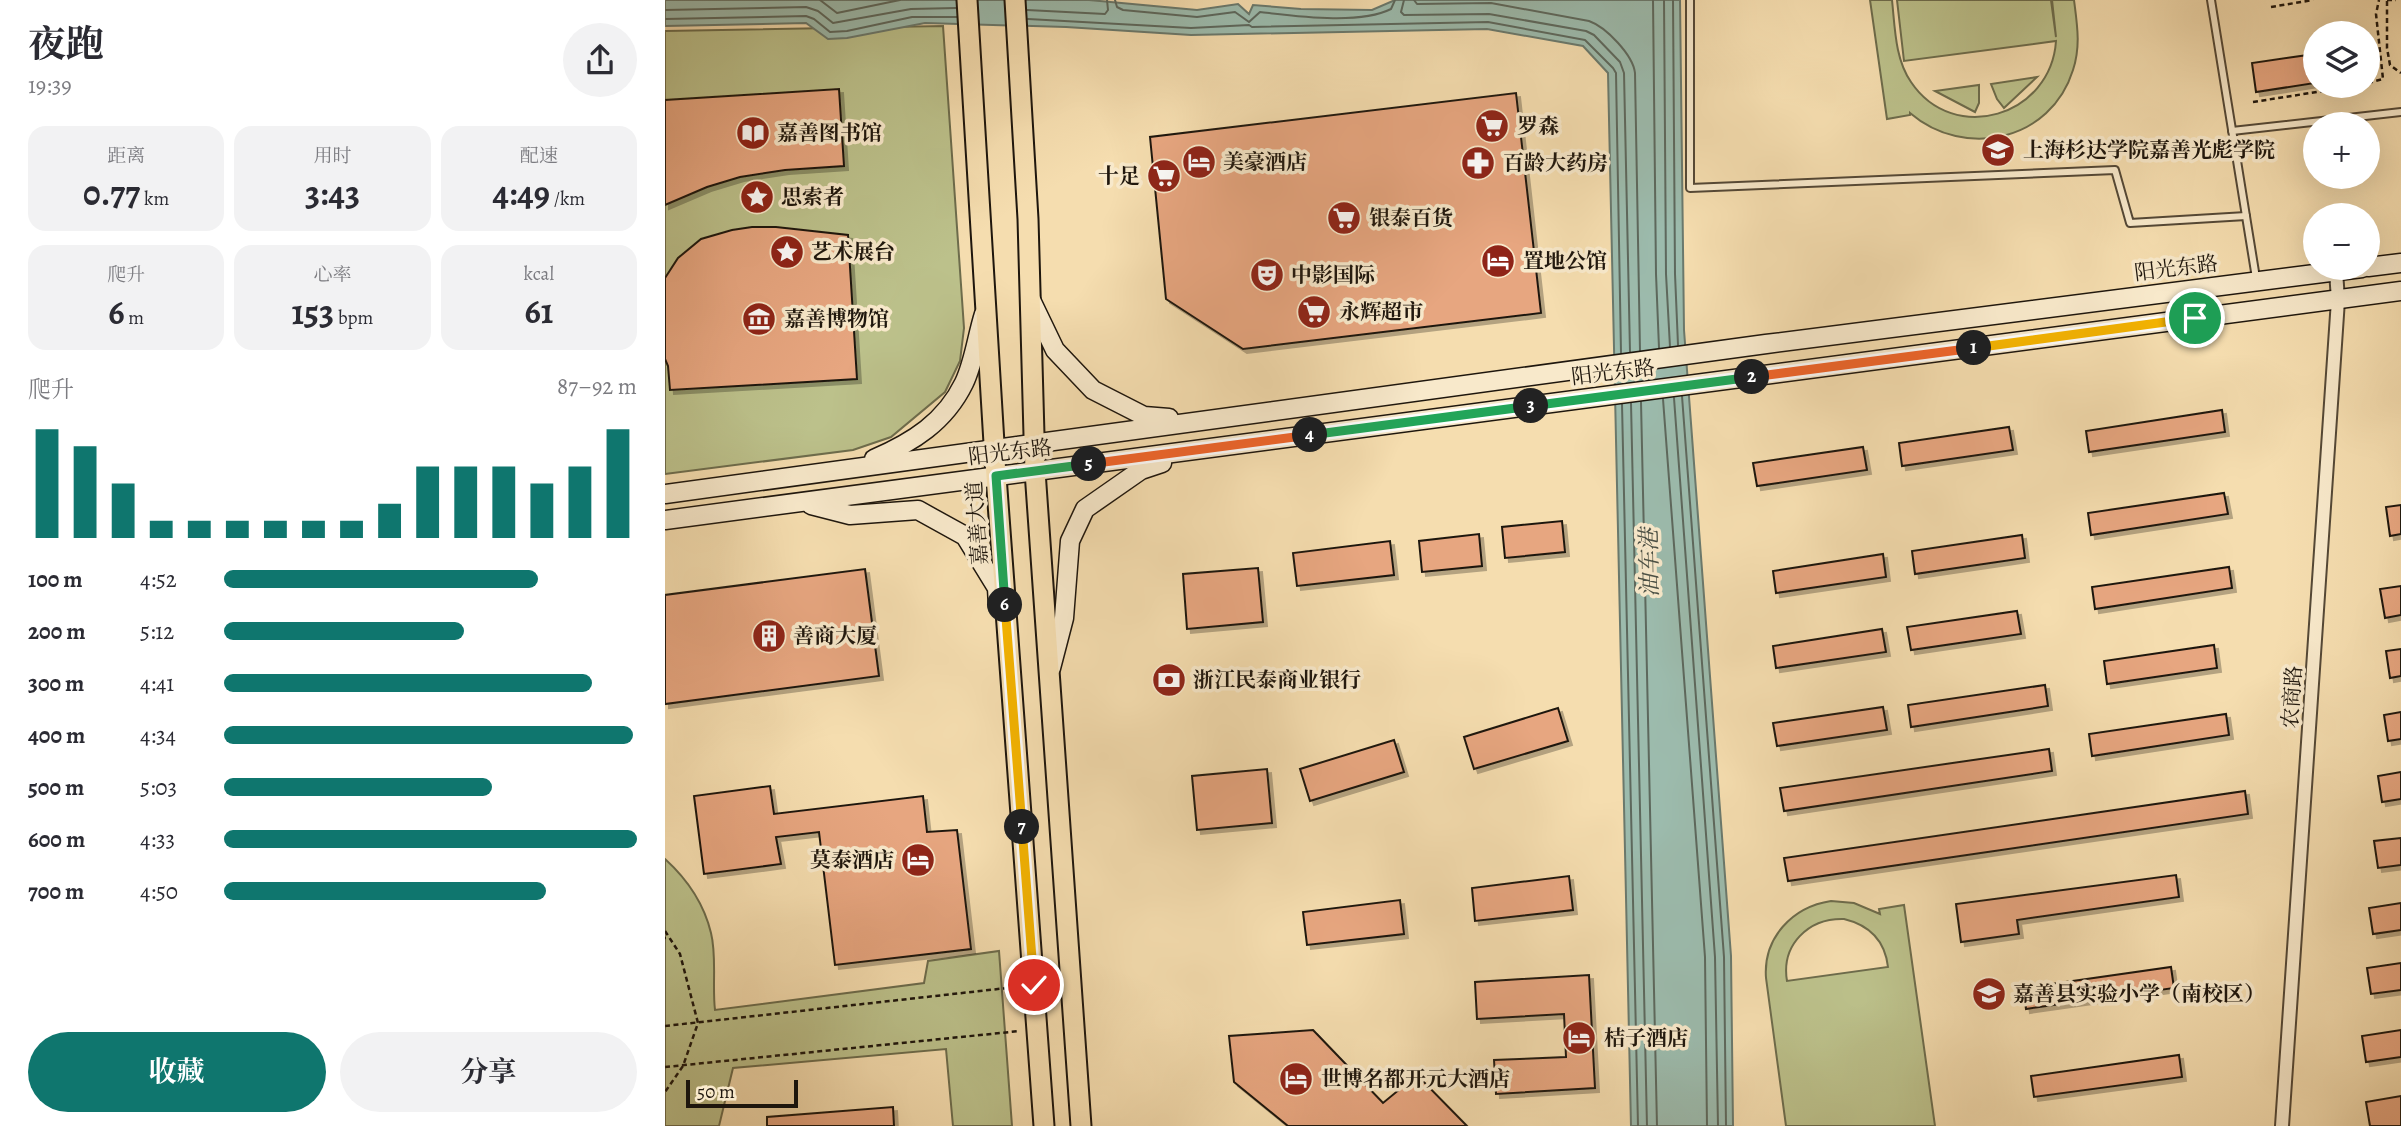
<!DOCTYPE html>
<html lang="zh">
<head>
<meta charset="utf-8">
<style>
	body { margin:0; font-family:Alegreya,"Noto Serif SC",serif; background:#f2f2f3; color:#2b2b33; height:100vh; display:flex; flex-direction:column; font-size:26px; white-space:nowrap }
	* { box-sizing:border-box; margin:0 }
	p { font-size:23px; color:#7c7c81 }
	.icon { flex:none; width:38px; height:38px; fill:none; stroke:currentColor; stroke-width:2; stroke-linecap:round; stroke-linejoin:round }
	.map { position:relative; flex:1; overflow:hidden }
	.panel { display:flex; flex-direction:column; background:#fff; width:665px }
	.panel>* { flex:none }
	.buttons { position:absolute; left:1638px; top:21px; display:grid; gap:14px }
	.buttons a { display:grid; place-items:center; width:77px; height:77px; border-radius:50%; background:#fff; box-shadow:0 7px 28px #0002; font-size:35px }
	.scale { position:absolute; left:21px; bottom:18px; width:112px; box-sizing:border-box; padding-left:7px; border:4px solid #1e160d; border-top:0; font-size:19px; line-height:24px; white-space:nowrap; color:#1e160d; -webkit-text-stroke:5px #f8e9cb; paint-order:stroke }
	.pin { position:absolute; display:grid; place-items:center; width:60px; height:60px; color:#fff; margin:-30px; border:4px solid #fff; border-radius:50%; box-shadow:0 2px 7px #0007 }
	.km { position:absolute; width:35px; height:35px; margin:-18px; border-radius:50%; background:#222; color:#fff; font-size:19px; line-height:35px; text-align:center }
	.round { display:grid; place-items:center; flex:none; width:74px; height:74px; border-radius:37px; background:#f2f2f3 }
	.overview { display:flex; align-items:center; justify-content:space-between; height:119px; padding:0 28px }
	h1 { font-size:38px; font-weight:700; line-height:52px }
	.figures { display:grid; grid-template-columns:repeat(3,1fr); gap:10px; height:119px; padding:7px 28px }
	.figures div { display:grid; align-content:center; border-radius:18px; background:#f2f2f3; text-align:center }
	.figures b { font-size:35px; font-weight:700 }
	.figures small { font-size:19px; font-weight:400 }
	.figures p { font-size:19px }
	.chart { height:196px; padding:14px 28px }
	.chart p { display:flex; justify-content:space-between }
	.chart svg { width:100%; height:126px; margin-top:7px; stroke:#0f766e; stroke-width:6 }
	.action { display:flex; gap:14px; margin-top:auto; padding:14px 28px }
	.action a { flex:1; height:80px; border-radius:42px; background:#0f766e; color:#fff; font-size:28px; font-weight:700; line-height:80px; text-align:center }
	.action a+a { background:#f2f2f3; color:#2b2b33 }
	ul { padding:0 28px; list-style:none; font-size:23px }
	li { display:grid; grid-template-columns:112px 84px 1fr; align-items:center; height:52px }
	li i { height:18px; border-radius:9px; background:#0f766e }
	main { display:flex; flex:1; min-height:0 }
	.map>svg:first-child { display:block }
</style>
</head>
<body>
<main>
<section class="panel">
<div class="overview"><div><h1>夜跑</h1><p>19:39</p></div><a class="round"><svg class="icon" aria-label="share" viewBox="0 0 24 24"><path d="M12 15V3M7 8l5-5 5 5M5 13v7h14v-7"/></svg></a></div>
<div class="figures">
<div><p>距离</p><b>0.77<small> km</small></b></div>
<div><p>用时</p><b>3:43</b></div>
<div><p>配速</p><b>4:49<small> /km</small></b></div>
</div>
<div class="figures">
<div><p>爬升</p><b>6<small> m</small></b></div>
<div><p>心率</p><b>153<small> bpm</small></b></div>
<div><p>kcal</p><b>61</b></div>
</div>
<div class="chart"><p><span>爬升</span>87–92 m</p>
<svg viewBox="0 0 160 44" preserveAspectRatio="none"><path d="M5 44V6M15 44V12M25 44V25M35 44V38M45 44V38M55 44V38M65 44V38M75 44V38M85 44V38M95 44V32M105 44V19M115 44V19M125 44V19M135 44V25M145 44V19M155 44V6"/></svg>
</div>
<ul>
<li><b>100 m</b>4:52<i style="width:76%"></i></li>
<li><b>200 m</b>5:12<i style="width:58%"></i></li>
<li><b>300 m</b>4:41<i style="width:89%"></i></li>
<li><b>400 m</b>4:34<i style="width:99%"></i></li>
<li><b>500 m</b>5:03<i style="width:65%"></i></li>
<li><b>600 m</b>4:33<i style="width:100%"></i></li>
<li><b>700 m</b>4:50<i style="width:78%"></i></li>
</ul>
<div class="action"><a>收藏</a><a>分享</a></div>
</section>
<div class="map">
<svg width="1736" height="1126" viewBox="0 0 1736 1126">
	<defs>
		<filter id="shadow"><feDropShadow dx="4" dy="4" stdDeviation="0" flood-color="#0004"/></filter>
	</defs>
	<rect width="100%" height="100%" fill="#f5ddaf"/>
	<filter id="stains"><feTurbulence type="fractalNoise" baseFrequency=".00286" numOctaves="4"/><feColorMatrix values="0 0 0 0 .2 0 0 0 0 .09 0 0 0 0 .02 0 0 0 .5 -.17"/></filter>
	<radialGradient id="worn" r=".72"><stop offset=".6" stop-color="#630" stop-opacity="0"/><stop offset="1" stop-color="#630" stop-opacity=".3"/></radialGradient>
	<g fill="#bcc18b" stroke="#6d6c4c" stroke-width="2" fill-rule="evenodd">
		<path d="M1205,0h22c3,28 3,59 19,82 43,64 140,34 145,-41l-152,20 -7,-61h154l5,37 -4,-37h22c3,24 7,46 -1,70 -22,71 -108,90 -163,43v2l-23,4z"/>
		<polygon points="278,26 299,328 295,361 280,392 226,437 188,450 0,474 0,31"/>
		<polygon points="1372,77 1339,108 1332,99 1326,84"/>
		<polygon points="1314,85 1314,103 1310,112 1270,91"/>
		<path d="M0,859c22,20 39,45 46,74 6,24 1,52 4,77l209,-27 4,-22 71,-10 13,175h-59l-7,-77 -213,19 -14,58h-54z"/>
		<path d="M1166,901l23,2 26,11 -1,-5 25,-4 31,221h-149l-20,-148c-3,-40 26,-71 65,-77zM1179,919c25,6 41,22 44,48l-101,14c-6,-36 21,-63 57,-62z"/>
	</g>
	<polygon fill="#9cbbad" stroke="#6a796d" stroke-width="2" points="0,0 424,0 532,10 573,4 584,14 588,5 636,9 707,10 730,0 1015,0 1019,330 1066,956 1068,1126 966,1126 943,73 918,46 822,29 526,35 401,27 260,23 182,38 163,39 141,23 0,26"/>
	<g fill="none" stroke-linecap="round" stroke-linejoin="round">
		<g stroke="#5d685d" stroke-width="2">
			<polyline points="155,0 172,13 235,0"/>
			<path d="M450,0l2,7 6,3 74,7 38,-5 14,10 11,-10c36,4 99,13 131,-3l4,-9"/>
			<polyline points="739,0 736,12 739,15 824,14 921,31 929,35 955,62 959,73 965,352"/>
			<path d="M749,0l3,4 74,-1 98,18c17,6 44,34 46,52l5,278"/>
			<polyline points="988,0 991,274 994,348"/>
			<polyline points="999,0 1001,274 1005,347"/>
			<polyline points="1008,0 1010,274 1013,345"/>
			<polyline points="0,10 141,7 153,11 168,23 246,9 291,8"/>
			<polyline points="362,10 440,14 443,10 442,0"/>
			<polyline points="0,19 141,16 149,19 165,32 182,31 247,17 292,17"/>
			<polyline points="363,19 526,28 584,25 587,27 823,22 920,40 948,68 951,73 956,353"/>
			<polyline points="1017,396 1059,957 1061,1126"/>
			<polyline points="1009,398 1050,957 1053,1126"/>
			<polyline points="998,399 1040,957 1042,1126"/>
			<polyline points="976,402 992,1126"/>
			<polyline points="966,403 982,1126"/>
			<polyline points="957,404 973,1126"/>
		</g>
	</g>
	<g fill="#e7a680" stroke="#1e160d" stroke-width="2" filter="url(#shadow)">
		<polygon points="1650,54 1650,83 1591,92 1587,63"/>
		<polygon points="174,89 179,166 120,170 75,177 42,187 0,205 0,100"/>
		<polygon points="851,93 876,313 578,349 501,299 485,137"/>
		<polygon points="87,227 111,227 183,235 192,379 5,390 3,366 0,359 0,278 13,258 36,239 67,230"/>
		<polygon points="1557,410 1560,432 1424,452 1421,431"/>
		<polygon points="1344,427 1348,450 1237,466 1234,443"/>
		<polygon points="1198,447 1202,470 1092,486 1088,463"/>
		<polygon points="1559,493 1563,514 1426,535 1423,513"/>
		<polygon points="1736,505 1736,534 1725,536 1721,507"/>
		<polygon points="897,521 900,552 840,558 837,527"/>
		<polygon points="814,534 817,566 757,572 754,541"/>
		<polygon points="1357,535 1360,558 1250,574 1247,551"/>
		<polygon points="725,541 729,575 632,586 628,553"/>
		<polygon points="1218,554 1221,577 1111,593 1108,571"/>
		<polygon points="1564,567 1567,588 1430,609 1427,587"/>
		<polygon points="593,568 598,622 522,629 518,574"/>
		<polygon points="200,569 214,676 0,704 0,595"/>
		<polygon points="1736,586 1736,615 1720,618 1715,589"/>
		<polygon points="1352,611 1356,634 1246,650 1242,627"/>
		<polygon points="1217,629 1221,652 1111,668 1108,646"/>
		<polygon points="1549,645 1552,668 1442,684 1439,661"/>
		<polygon points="1736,649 1736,676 1725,678 1721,651"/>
		<polygon points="1380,685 1383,706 1246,727 1243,705"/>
		<polygon points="1218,707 1222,730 1112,746 1108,723"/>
		<polygon points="893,708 903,741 809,769 799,737"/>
		<polygon points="1736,712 1736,739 1723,741 1719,715"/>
		<polygon points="1561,714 1564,735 1427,756 1424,734"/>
		<polygon points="729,740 739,772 645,801 635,769"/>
		<polygon points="1384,749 1387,771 1119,811 1115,788"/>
		<polygon points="602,769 607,823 532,830 527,776"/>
		<polygon points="1736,772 1736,799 1717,802 1713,776"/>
		<polygon points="105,786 109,814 258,796 262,832 292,830 306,949 170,965 154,832 111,837 116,864 39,874 29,796"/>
		<polygon points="1580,791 1583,814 1123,881 1119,858"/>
		<polygon points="1736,838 1736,865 1713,868 1709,841"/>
		<polygon points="1511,875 1514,897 1352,920 1354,934 1296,942 1291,904"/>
		<polygon points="904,876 908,910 810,921 807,888"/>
		<polygon points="735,900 739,934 642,945 638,912"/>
		<polygon points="1736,903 1736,930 1708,934 1704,908"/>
		<polygon points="1736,963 1736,990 1706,994 1702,968"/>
		<polygon points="1506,967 1509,988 1361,1009 1358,988"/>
		<polygon points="924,975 930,1088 831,1094 829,1060 901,1057 899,1014 812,1019 810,982"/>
		<polygon points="648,1030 718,1103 752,1075 802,1126 623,1126 569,1082 564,1036"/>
		<polygon points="1736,1030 1736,1057 1701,1062 1697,1036"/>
		<polygon points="1514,1055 1517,1077 1369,1097 1366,1076"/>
		<polygon points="1736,1096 1736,1126 1705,1126 1701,1102"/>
		<polygon points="228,1107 229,1126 102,1126 102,1117"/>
	</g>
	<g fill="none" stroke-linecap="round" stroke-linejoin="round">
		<g stroke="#544836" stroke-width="10">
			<g id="lane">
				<polyline points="1025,0 1025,188 1450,170 1465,223 1581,216"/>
				<polyline points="1546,0 1591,278"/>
				<polyline points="1567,131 1736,112"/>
			</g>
		</g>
		<g stroke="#544836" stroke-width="16">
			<polyline id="street" points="1617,1126 1673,300 1671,271"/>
		</g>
		<g stroke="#1e160d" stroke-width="21">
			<g id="secondary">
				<polyline points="1703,267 1736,263"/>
				<polyline points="365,298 390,350 428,390 479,416 504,418"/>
				<path d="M209,459c39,-17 71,-37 90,-76 10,-21 13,-47 20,-69"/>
				<polyline points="0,494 1101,344 1697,268"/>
				<polyline points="146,505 185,515 253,510 300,536 332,588 333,606"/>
				<polyline points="0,520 1736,291"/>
				<polyline points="386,668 399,618 405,541 420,509 476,470 497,463"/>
			</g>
		</g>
		<g stroke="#1e160d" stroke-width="23">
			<g id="primary">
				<polyline points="302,0 331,476 379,1126"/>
				<polyline points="350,0 363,219 370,471 416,1126"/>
			</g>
		</g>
		<g stroke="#1e160d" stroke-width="2.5" stroke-dasharray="5 3.5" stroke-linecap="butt">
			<polyline points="1722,0 1731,0"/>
			<polyline points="1722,1 1722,48 1725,65 1736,73"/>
			<polyline points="1606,7 1648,0"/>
			<polyline points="1703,83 1718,79 1711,14 1714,0"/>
			<polyline points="1588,102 1690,86"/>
			<polyline points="0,931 15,954 33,1023 18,1066 0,1092"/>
			<polyline points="0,938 1,938"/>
			<polyline points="0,1026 351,987"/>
			<polyline points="0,1067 355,1031"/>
		</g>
		<use href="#lane" stroke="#f8e9cb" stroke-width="6"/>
		<use href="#street" stroke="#f8e9cb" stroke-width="12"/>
		<use href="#secondary" stroke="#f8e9cb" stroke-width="18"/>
		<use href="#primary" stroke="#f5ddaf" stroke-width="19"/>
	</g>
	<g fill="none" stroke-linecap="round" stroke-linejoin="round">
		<g stroke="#fff" stroke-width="14">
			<polyline id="split-1" points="1309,348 1530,318"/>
		</g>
		<g stroke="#fff" stroke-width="14">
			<polyline id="split-2" points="1087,377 1309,348"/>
		</g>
		<g stroke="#fff" stroke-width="14">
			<polyline id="split-3" points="866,406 1087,377"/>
		</g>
		<g stroke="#fff" stroke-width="14">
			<polyline id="split-4" points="645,435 866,406"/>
		</g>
		<g stroke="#fff" stroke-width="14">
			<polyline id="split-5" points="424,464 645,435"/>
		</g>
		<g stroke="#fff" stroke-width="14">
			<polyline id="split-6" points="340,605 331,476 424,464"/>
		</g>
		<g stroke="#fff" stroke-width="14">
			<polyline id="split-7" points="340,605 357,827"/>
		</g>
		<g stroke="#fff" stroke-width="14">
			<polyline id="split-8" points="357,827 369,985"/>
		</g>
		<use href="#split-1" stroke="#f5b400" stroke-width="9"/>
		<use href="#split-2" stroke="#f0652b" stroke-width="9"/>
		<use href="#split-3" stroke="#22a559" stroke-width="9"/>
		<use href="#split-4" stroke="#22a559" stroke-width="9"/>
		<use href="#split-5" stroke="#f0652b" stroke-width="9"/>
		<use href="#split-6" stroke="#22a559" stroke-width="9"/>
		<use href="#split-7" stroke="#f5b400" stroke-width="9"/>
		<use href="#split-8" stroke="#f5b400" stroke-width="9"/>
	</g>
	<defs>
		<g id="supermarket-disc" transform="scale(1.75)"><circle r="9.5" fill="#8f2418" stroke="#f8e9cb"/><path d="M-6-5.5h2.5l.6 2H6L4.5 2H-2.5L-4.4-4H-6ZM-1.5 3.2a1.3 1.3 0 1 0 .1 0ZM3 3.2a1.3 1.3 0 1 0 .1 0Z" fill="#fff"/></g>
		<g id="library-disc" transform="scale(1.75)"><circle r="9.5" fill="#8f2418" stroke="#f8e9cb"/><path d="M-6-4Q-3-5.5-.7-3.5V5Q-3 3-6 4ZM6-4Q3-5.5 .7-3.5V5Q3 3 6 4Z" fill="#fff"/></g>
		<g id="university-disc" transform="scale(1.75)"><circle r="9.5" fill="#8f2418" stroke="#f8e9cb"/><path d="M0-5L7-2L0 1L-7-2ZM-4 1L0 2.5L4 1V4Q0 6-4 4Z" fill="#fff"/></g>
		<g id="hotel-disc" transform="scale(1.75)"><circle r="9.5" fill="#8f2418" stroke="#f8e9cb"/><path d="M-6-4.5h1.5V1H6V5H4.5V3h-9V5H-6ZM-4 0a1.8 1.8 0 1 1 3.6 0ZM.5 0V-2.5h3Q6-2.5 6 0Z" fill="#fff"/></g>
		<g id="pharmacy-disc" transform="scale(1.75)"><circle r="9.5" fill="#8f2418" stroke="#f8e9cb"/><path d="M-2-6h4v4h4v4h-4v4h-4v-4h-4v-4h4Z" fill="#fff"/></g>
		<g id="sight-disc" transform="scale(1.75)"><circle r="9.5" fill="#8f2418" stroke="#f8e9cb"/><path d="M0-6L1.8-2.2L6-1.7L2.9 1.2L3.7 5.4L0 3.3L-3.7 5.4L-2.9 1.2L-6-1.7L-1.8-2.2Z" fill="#fff"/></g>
		<g id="theatre-disc" transform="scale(1.75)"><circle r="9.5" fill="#8f2418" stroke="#f8e9cb"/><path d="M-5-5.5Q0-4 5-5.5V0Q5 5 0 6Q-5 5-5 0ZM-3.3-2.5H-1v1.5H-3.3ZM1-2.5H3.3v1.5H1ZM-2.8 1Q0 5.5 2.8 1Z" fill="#fff"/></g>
		<g id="museum-disc" transform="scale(1.75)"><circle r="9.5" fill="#8f2418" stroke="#f8e9cb"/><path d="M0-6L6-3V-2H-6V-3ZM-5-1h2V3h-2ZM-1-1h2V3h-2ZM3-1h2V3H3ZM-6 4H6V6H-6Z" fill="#fff"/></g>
		<g id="building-disc" transform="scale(1.75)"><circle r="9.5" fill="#8f2418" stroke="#f8e9cb"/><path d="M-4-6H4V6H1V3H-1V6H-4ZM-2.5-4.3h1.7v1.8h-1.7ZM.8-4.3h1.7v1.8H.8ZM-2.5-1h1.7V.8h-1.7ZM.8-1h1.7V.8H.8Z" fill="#fff"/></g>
		<g id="bank-disc" transform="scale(1.75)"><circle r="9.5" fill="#8f2418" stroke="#f8e9cb"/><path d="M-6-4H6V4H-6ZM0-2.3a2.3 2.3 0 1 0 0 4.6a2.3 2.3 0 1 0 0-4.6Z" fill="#fff"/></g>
		<g id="school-disc" transform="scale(1.75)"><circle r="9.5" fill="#8f2418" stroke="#f8e9cb"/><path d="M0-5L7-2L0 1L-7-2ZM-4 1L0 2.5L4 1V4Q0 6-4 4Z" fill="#fff"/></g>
	</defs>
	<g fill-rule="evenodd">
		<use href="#supermarket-disc" x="827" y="126"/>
		<use href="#library-disc" x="88" y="133"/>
		<use href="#university-disc" x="1333" y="150"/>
		<use href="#hotel-disc" x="534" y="162"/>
		<use href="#pharmacy-disc" x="813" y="163"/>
		<use href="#supermarket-disc" x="499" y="176"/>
		<use href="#sight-disc" x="92" y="197"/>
		<use href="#supermarket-disc" x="679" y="218"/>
		<use href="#sight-disc" x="122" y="252"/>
		<use href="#hotel-disc" x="833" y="261"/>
		<use href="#theatre-disc" x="602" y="275"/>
		<use href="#supermarket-disc" x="649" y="312"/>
		<use href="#museum-disc" x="94" y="319"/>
		<use href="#building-disc" x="104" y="636"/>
		<use href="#bank-disc" x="504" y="680"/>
		<use href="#hotel-disc" x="253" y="860"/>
		<use href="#school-disc" x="1324" y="994"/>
		<use href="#hotel-disc" x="914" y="1038"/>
		<use href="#hotel-disc" x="631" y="1079"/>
	</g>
	<g text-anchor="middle" stroke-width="7" stroke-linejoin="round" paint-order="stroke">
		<g font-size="21" font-weight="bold" fill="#1e160d" stroke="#f8e9cb" text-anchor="start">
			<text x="852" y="133">罗森</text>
			<text x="112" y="140">嘉善图书馆</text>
			<text x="1358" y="157">上海杉达学院嘉善光彪学院</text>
			<text x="558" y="169">美豪酒店</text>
			<text x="838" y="170">百龄大药房</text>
			<text x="475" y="183" text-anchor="end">十足</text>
			<text x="116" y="204">思索者</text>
			<text x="704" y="225">银泰百货</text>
			<text x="146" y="259">艺术展台</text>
			<text x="858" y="268">置地公馆</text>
			<text x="626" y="282">中影国际</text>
			<text x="674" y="319">永辉超市</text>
			<text x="119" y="326">嘉善博物馆</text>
			<text x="128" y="643">善商大厦</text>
			<text x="528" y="687">浙江民泰商业银行</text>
			<text x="229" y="867" text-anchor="end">莫泰酒店</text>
			<text x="1348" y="1001">嘉善县实验小学（南校区）</text>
			<text x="939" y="1045">桔子酒店</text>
			<text x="656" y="1086">世博名都开元大酒店</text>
		</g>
		<g font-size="21" fill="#1e160d" stroke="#f8e9cb">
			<text transform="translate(1511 268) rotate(-7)" y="7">阳光东路</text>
			<text transform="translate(948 372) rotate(-7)" y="7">阳光东路</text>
			<text transform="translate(345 452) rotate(-7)" y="7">阳光东路</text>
			<text transform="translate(312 523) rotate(-94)" y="7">嘉善大道</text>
			<text transform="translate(1627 697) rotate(-86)" y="7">农商路</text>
		</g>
		<g font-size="23" font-style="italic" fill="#4a5045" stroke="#f8e9cb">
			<text transform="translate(984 563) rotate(-91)" y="8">油车港</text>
		</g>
	</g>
	<rect width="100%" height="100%" filter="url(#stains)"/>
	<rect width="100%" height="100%" fill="url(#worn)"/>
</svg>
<div class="buttons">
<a><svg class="icon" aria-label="layers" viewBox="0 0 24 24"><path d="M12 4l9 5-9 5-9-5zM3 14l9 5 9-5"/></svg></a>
<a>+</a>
<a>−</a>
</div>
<div class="scale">50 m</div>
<div class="pin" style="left:1530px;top:318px;background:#1e9e55"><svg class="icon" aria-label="arrive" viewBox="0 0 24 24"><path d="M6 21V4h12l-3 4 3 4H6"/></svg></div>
<div class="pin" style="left:369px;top:985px;background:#d93025"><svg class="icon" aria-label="check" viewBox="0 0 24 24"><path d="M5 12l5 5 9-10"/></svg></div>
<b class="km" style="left:1309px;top:348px">1</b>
<b class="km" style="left:1087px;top:377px">2</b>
<b class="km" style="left:866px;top:406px">3</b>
<b class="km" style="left:645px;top:435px">4</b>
<b class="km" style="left:424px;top:464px">5</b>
<b class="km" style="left:340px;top:605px">6</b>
<b class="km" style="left:357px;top:827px">7</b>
</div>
</main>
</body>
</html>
